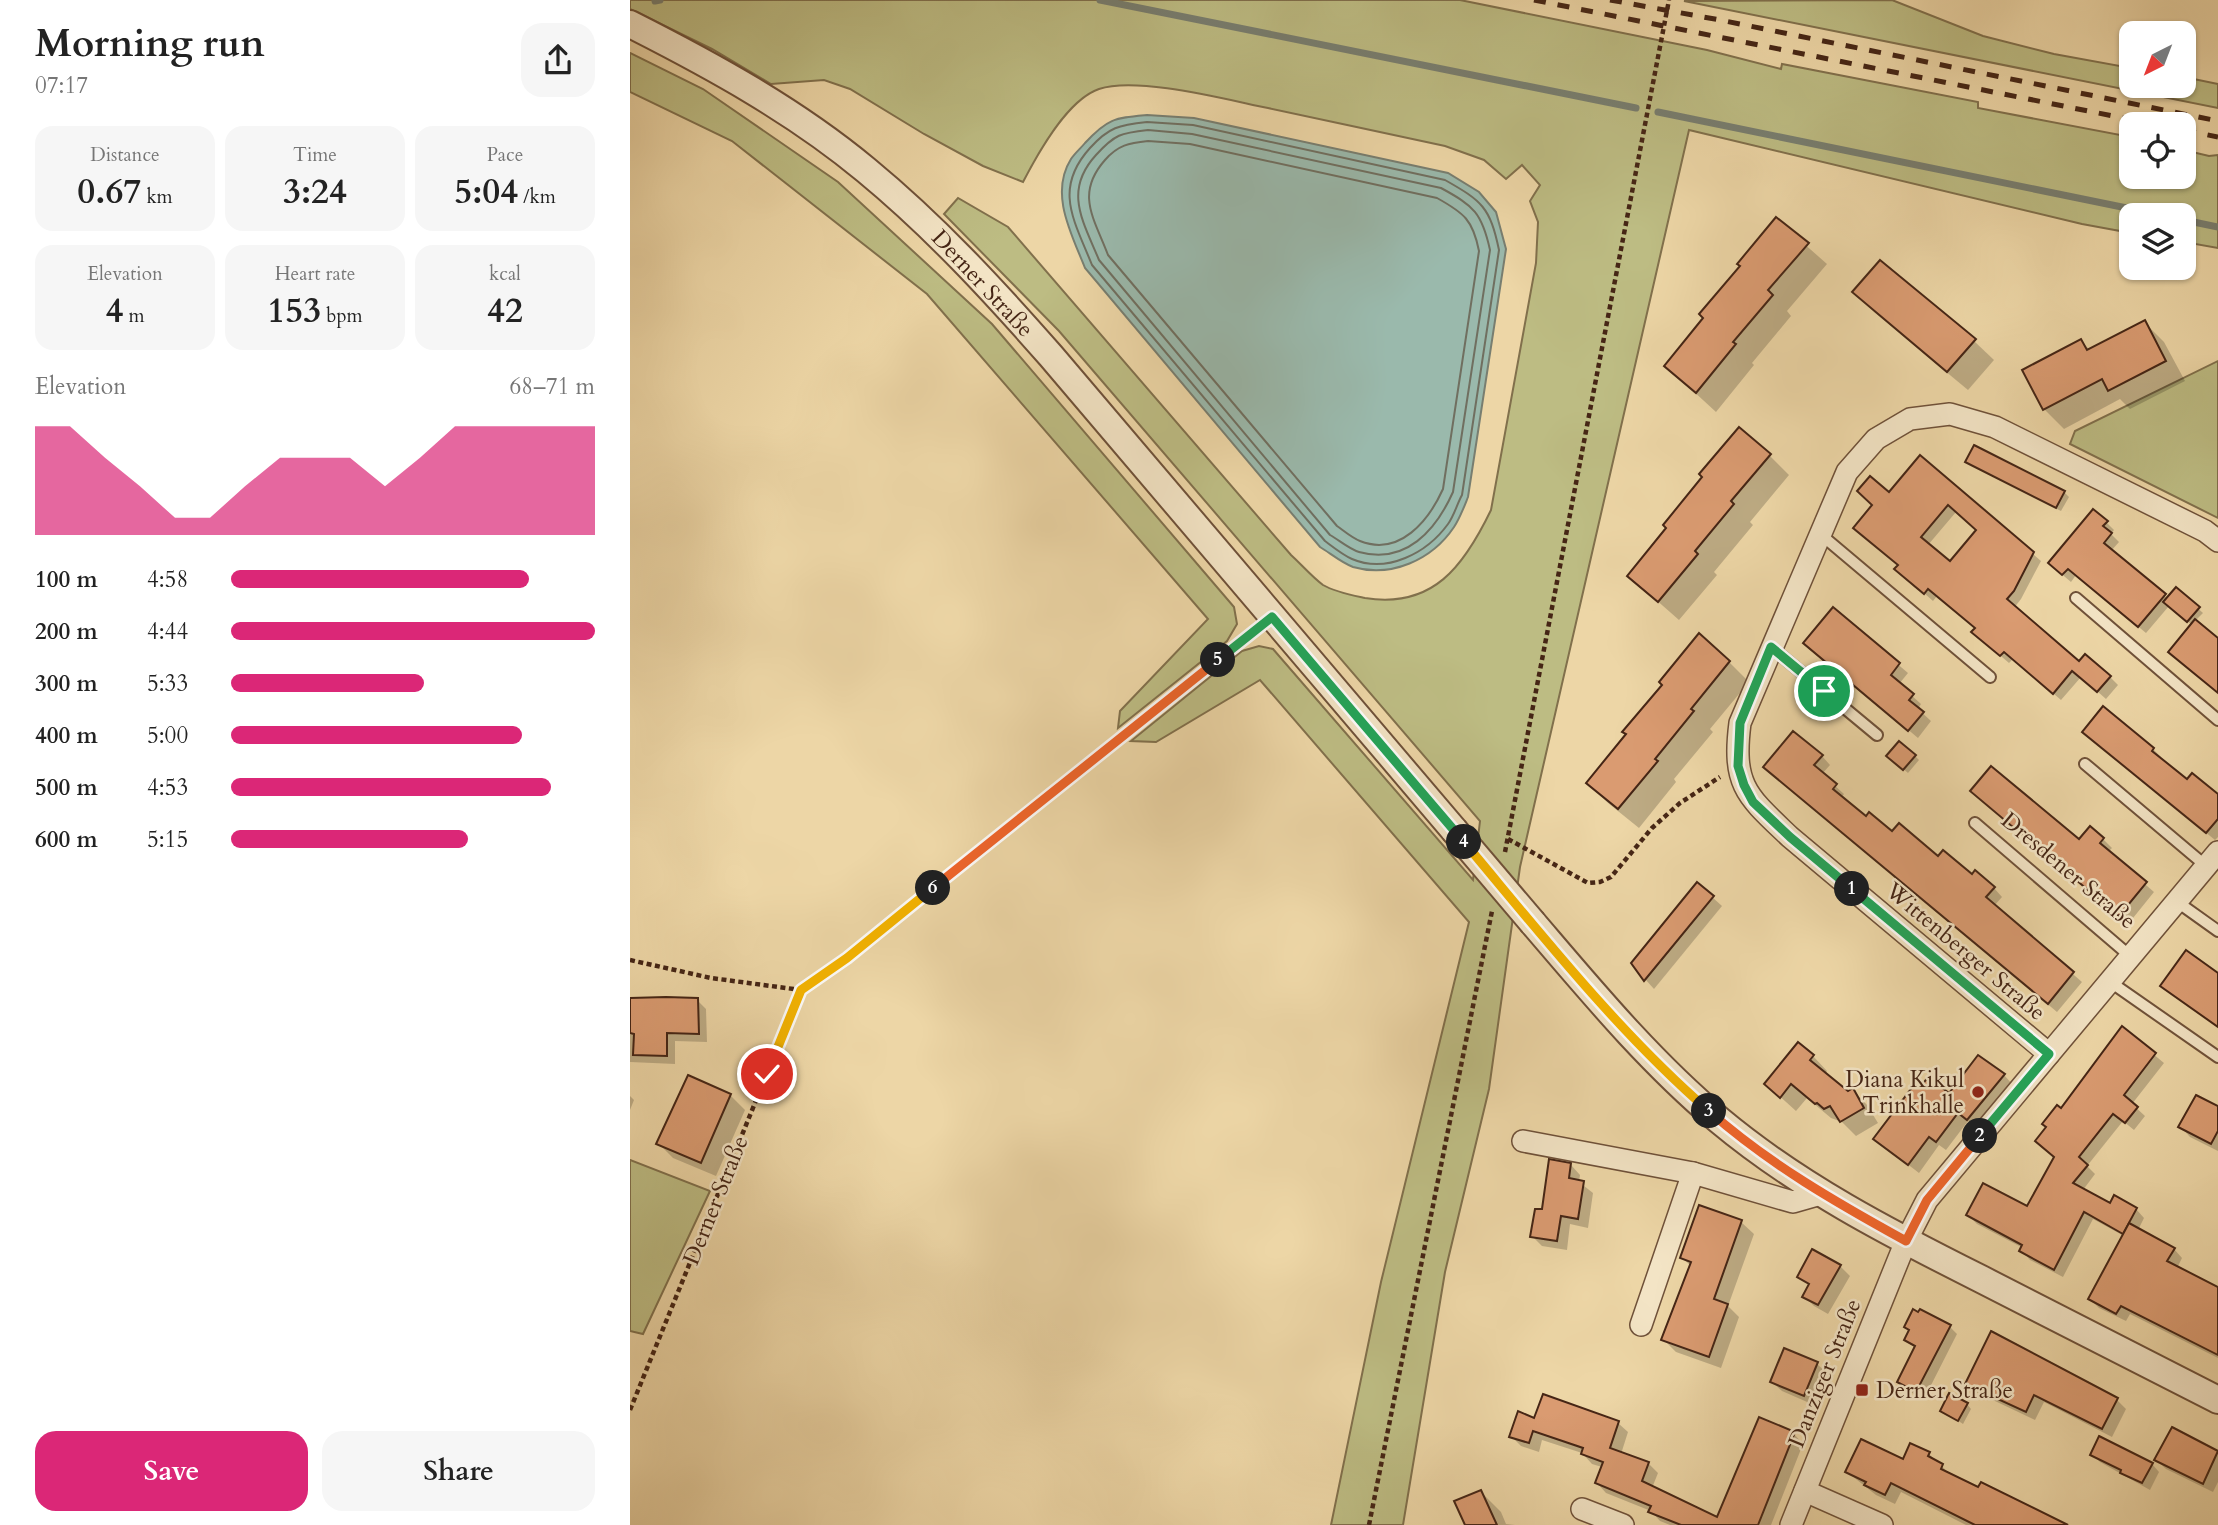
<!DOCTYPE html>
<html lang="en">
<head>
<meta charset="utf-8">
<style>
	body { margin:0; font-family:Cardo,serif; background:#f6f6f6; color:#222; height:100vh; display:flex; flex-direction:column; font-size:26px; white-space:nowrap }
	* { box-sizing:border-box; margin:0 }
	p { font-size:23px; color:#767676 }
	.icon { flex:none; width:38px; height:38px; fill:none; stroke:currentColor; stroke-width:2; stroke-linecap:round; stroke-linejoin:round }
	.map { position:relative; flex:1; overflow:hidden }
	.drawer { display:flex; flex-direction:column; background:#fff; width:630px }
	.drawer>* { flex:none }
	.needle { width:46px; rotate:222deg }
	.controls { position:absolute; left:1489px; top:21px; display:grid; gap:14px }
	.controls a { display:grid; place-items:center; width:77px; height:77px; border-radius:14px; background:#fff; box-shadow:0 2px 5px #0004; font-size:35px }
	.pin { position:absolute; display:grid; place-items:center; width:60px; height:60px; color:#fff; margin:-30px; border:4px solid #fff; border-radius:50%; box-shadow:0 2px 7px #0007 }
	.km { position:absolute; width:35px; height:35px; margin:-18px; border-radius:50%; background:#222; color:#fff; font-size:19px; line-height:35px; text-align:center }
	.round { display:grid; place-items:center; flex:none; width:74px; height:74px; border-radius:21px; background:#f6f6f6 }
	.head { display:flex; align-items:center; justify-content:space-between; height:119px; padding:0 35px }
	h1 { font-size:38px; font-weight:700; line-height:52px }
	.figures { display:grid; grid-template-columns:repeat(3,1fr); gap:10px; height:119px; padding:7px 35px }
	.figures div { display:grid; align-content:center; border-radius:18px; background:#f6f6f6; text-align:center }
	.figures b { font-size:35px; font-weight:700 }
	.figures small { font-size:19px; font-weight:400 }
	.figures p { font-size:19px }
	.chart { height:196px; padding:14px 35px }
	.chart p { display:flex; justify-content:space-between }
	.chart svg { width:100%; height:126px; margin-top:7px; fill:#db2777; opacity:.7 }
	.primary-button { display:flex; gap:14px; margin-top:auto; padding:14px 35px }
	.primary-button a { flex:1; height:80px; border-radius:21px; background:#db2777; color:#fff; font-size:28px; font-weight:700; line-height:80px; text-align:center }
	.primary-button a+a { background:#f6f6f6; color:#222 }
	ul { padding:0 35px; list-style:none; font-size:23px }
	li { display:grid; grid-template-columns:112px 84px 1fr; align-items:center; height:52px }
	li i { height:18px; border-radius:9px; background:#db2777 }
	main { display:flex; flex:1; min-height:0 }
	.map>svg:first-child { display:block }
</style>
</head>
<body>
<main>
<section class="drawer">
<div class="head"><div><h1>Morning run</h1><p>07:17</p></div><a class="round"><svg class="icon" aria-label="share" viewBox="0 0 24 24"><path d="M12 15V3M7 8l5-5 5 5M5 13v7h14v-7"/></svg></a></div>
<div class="figures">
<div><p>Distance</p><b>0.67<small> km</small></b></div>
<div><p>Time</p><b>3:24</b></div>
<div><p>Pace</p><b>5:04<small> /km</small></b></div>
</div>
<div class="figures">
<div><p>Elevation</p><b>4<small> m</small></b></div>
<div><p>Heart rate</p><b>153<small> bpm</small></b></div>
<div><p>kcal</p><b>42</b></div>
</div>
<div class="chart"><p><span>Elevation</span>68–71 m</p>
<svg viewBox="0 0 160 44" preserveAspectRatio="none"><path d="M0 44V6L10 6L20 17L30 27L40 38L50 38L60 27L70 17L80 17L90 17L100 27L110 17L120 6L130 6L140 6L150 6L160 6V44z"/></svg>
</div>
<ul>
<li><b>100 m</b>4:58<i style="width:82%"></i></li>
<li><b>200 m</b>4:44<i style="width:100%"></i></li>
<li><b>300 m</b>5:33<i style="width:53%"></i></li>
<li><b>400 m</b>5:00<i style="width:80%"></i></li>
<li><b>500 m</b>4:53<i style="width:88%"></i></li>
<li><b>600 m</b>5:15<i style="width:65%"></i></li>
</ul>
<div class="primary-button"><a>Save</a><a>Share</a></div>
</section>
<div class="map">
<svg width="1588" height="1525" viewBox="0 0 1588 1525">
	<rect width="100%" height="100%" fill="#edd6a6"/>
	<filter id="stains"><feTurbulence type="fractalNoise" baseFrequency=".00286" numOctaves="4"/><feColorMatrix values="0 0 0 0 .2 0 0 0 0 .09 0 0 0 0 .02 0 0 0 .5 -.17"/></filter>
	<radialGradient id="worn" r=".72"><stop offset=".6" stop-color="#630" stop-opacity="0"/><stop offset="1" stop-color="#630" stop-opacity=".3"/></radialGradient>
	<g fill="#bdbc83" stroke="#81704c" stroke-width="2">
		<path d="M0,0h830l247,50 74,19 1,-5 196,38v6l153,29 1,40h52v-27l25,6 9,-1v93l-34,-6v-27h-52l-1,18 -49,-9 -393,-94 -169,737 -31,222 -44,183 -42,253h-72l50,-243 88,-360 -209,-242 -104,62 -25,-1 111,-90 17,-5 14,3 200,231 7,-59 -421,-490 -115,-117 14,-16 50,29 283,328c10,9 21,22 32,30 12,7 28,10 42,13 68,11 99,-32 126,-88l45,-247 2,-41 -8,-21 10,-16 -18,-20 -16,14 -22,-19 -39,-14c-59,-13 -118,-25 -177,-38 -40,-8 -131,-32 -169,-19 -32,11 -61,64 -76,93l-40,-16 -59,-32 -74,-45 -26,-9 -53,4 -59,-35 -82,-40z"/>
		<polygon points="1262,0 1353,36 1424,54 1501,68 1502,86 1554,86 1554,77 1588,84 1588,108 1054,1"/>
		<polygon points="0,53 73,89 208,182 362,324 604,607 607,624 597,641 488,728 490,711 578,619 297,294 102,141 0,92"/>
		<polygon points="1588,361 1588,518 1440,444 1445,431"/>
		<polygon points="0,1160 80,1191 13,1334 0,1331"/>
	</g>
	<path fill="#9ab9ac" stroke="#787e70" stroke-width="2" d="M517,115l47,3 254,55 31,19 17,20 10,37 -38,248c-4,10 -8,21 -14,30 -22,33 -63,51 -101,40 -11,-4 -23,-14 -33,-20l-235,-279c-13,-33 -36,-74 -14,-109 4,-6 10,-11 14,-16 23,-25 30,-25 62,-28z"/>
	<g fill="#0003" fill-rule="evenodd">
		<polygon points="1146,219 1197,264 1157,311 1161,316 1122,363 1124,365 1086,412 1036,366 1075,318"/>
		<polygon points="1224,292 1344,341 1364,360 1338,390 1244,312"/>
		<polygon points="1514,322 1534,342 1555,381 1500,409 1490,399 1434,429 1414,409 1451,341 1460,350"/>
		<polygon points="1345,447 1434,492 1439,497 1431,511 1342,466 1337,462"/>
		<polygon points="1139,455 1159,475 1120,522 1123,525 1084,572 1087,575 1049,620 999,576 1038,528"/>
		<path d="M1290,458l121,103 -20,38 -7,9 65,55 6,-7 25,21 8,8 -12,14 -25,-22 -20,23 -48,-41 -4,4 -28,-24 -5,-11 -39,-32 -4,5 -28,-25 -5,-10 -11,-71zM1326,512l22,18 -28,34 -22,-19z"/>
		<polygon points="1476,522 1484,530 1481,534 1489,542 1481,551 1538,599 1546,589 1573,613 1565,621 1588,641 1588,693 1550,661 1562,625 1539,606 1516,633 1446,575 1441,582 1428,571"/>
		<polygon points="1204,610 1278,673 1269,684 1291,704 1288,709 1301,721 1288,738 1175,643"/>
		<polygon points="1099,662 1119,682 1080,729 1083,732 1044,779 1046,782 1009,828 978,803 958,783 998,735"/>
		<polygon points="1463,740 1523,749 1531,757 1530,759 1557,781 1588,797 1588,837 1585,840"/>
		<polygon points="1192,756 1200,765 1192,774 1214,794 1211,798 1236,818 1262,834 1364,888 1372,897 1364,906 1452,982 1427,1012 1144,775"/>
		<polygon points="1285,756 1289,760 1278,773 1263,760"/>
		<polygon points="1351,800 1449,842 1473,839 1482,848 1478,852 1524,892 1499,923"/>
		<polygon points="1082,897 1092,906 1024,989 1015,979"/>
		<polygon points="0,999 67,1000 76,1009 77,1042 45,1041 45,1064 0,1062"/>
		<polygon points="1493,1029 1534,1063 1502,1104 1515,1116 1504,1130 1493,1121 1457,1166 1465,1174 1453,1190 1481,1205 1506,1209 1514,1218 1508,1230 1544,1249 1552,1258 1547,1268 1588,1293 1588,1358 1500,1314 1496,1321 1469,1308 1460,1299 1494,1236 1463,1219 1433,1277 1400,1260 1392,1251 1393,1248 1347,1224 1338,1215 1398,1209 1426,1158 1431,1111"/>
		<polygon points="1183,1056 1197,1071 1195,1074 1218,1093 1223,1090 1237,1105 1248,1123 1226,1136 1212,1122 1201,1118 1177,1098 1166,1111 1136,1084"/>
		<polygon points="1374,1075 1383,1085 1347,1129 1338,1121 1316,1150 1309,1145 1289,1173 1245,1139 1319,1095"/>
		<polygon points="100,1095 115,1110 86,1176 43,1158 28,1143"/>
		<polygon points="0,1096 4,1100 0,1110"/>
		<polygon points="1588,1108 1588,1151 1560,1137 1551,1127"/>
		<polygon points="941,1165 950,1175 949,1182 963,1193 958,1228 940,1224 937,1250 912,1246 902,1236 914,1211"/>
		<polygon points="1111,1222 1124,1234 1098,1306 1109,1317 1091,1368 1046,1352 1033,1339 1061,1266 1052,1258"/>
		<polygon points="1210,1266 1220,1276 1198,1314 1184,1306 1174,1296 1180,1286 1169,1276"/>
		<polygon points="1320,1327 1327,1334 1294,1399 1276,1390 1269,1382 1286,1349 1276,1340"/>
		<polygon points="1362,1334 1487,1400 1496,1409 1482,1437 1414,1402 1405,1420 1346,1392 1337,1383"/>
		<polygon points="1155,1350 1187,1364 1197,1373 1184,1405 1152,1391 1142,1382"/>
		<polygon points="1337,1404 1341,1409 1333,1424 1312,1410"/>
		<polygon points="905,1421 988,1423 998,1432 991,1454 1018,1463 1028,1473 1022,1488 1088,1519 1164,1434 1173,1444 1141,1525 1040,1525 1030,1521 1021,1511 976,1493 967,1483 972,1467 962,1464 952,1453 912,1440 909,1452 891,1446 881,1436"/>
		<polygon points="1542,1430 1588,1451 1588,1482 1583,1492 1536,1469 1526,1460"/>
		<polygon points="1281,1445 1299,1454 1322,1476 1434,1525 1336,1525 1271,1492 1265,1504 1246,1495 1217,1472 1274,1461"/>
		<polygon points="1462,1454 1522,1464 1529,1472 1520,1490 1470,1462"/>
		<polygon points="851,1492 871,1512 876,1524 885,1525 837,1525"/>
	</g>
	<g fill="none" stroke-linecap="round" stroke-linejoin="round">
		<g stroke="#706f60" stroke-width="2">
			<path d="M517,122l46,3 252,55c37,21 45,27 54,70l-37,245c-5,9 -8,21 -14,29 -21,29 -61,50 -96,35 -9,-4 -19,-12 -27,-18l-233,-276c-18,-45 -39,-76 -2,-117 19,-21 29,-23 57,-26z"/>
			<path d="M518,130l44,4 249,54c33,18 41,25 49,62l-37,242c-17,38 -47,73 -94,60 -10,-3 -20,-12 -29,-17l-231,-275c-16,-39 -36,-69 -3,-105 19,-21 25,-22 52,-25z"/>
			<path d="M518,141l42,3 247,54c27,15 36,22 42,53l-36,238c-14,31 -43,68 -83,52 -8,-3 -16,-10 -23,-15l-229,-271c-14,-37 -33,-61 -3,-95 13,-15 24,-17 43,-19z"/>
		</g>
		<g stroke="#787e70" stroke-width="7">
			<polyline points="470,0 1006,108"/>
			<polyline points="25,1 30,0"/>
			<polyline points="1028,112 1531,215"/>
			<polyline points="1554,220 1588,227"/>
		</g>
	</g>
	<g fill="#da9b71" stroke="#452515" stroke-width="2" fill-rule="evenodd">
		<polygon points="1146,217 1179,243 1138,290 1143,295 1103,342 1106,344 1066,393 1034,366 1073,318 1069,314 1110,266 1107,264"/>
		<polygon points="1250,260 1346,339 1317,372 1222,292"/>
		<polygon points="1515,320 1536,361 1478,391 1472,379 1413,410 1392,370 1451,339 1457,350"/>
		<polygon points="1109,427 1141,454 1101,501 1104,504 1065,551 1068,554 1028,602 997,576 1036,528 1033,525 1072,477 1069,474"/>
		<polygon points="1344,445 1435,491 1426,508 1335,462"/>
		<path d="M1290,455l114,97 -20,39 -7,8 72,62 6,-7 26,22 -14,16 -25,-21 -19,23 -49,-42 -4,4 -29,-24 4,-4 -47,-39 -4,5 -30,-25 4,-4 -45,-37 19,-23 -15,-14 13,-15 19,16zM1318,505l28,25 -26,31 -29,-24z"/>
		<polygon points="1463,509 1478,521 1473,526 1482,533 1474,543 1536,594 1508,627 1438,569 1432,575 1418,563"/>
		<polygon points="1546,587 1570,607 1557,622 1533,602"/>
		<polygon points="1203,607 1270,663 1261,675 1284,694 1279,700 1294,712 1278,731 1173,643"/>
		<polygon points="1565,619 1588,638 1588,693 1538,652"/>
		<polygon points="1069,633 1100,661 1061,709 1064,711 1025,759 1028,761 988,809 956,783 996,734 992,732 1032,685 1029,682"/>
		<polygon points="1473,706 1524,748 1522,751 1557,779 1562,773 1588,794 1588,819 1576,833 1452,732"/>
		<polygon points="1163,731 1193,755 1184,765 1207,784 1203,789 1236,816 1239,812 1262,831 1269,823 1308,856 1313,850 1342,874 1345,870 1365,887 1356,897 1444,972 1418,1004 1133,767"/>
		<polygon points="1269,741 1286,755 1273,770 1256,756"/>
		<polygon points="1361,766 1449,839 1460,826 1474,838 1470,843 1517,882 1489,916 1340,791"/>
		<polygon points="1067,882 1084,896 1014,981 1001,963"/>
		<polygon points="1556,950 1588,973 1588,1027 1530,986"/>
		<polygon points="36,997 68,998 69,1034 37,1033 37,1056 3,1055 4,1034 0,1033 0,998"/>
		<polygon points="1492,1026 1526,1053 1494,1095 1508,1107 1495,1123 1483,1114 1449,1157 1458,1165 1443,1183 1480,1203 1484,1195 1507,1208 1493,1234 1454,1212 1424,1270 1389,1251 1392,1245 1336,1215 1353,1183 1397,1206 1424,1157 1405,1141 1416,1127 1412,1124 1427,1105 1431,1108"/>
		<polygon points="1168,1042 1184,1055 1180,1060 1218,1091 1223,1088 1234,1108 1210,1122 1200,1106 1194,1109 1187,1103 1185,1104 1161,1084 1150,1098 1134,1084"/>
		<polygon points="1348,1055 1375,1074 1337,1120 1328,1113 1306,1142 1299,1137 1278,1165 1243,1139 1287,1081 1292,1085 1298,1077 1319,1093"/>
		<polygon points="58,1075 101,1094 71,1163 26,1144"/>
		<polygon points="1566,1095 1588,1106 1588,1131 1581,1144 1548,1127"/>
		<polygon points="919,1159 941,1163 939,1178 954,1181 948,1219 931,1216 927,1241 900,1237 905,1209 912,1209"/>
		<polygon points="1069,1205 1112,1220 1084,1299 1098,1304 1079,1357 1031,1340 1061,1262 1050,1258"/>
		<polygon points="1499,1223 1545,1248 1537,1261 1588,1287 1588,1355 1491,1306 1486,1314 1458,1299"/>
		<polygon points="1182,1249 1211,1265 1188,1305 1172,1297 1179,1284 1167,1277"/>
		<polygon points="1283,1309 1288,1312 1290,1309 1321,1325 1286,1392 1267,1382 1285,1346 1274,1340 1279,1330 1274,1327"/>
		<polygon points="1361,1331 1488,1398 1472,1429 1404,1395 1396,1412 1335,1384"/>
		<polygon points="1154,1348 1188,1362 1174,1396 1140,1382"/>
		<polygon points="1319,1393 1338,1403 1328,1421 1310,1411"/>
		<polygon points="913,1394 989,1421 980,1448 1019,1462 1012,1481 1087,1517 1129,1417 1165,1432 1128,1525 1051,1525 1018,1512 1021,1506 965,1483 973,1462 951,1454 953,1448 903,1431 899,1443 879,1437 888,1411 904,1418"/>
		<polygon points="1542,1427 1588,1451 1573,1484 1524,1460"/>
		<polygon points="1469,1436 1523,1463 1512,1483 1490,1473 1491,1470 1460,1455"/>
		<polygon points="1231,1439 1273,1459 1280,1443 1300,1452 1298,1456 1313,1464 1311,1469 1348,1487 1351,1482 1438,1525 1345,1525 1261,1483 1255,1495 1234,1485 1236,1482 1215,1472"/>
		<polygon points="851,1490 867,1525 835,1525 824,1501"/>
	</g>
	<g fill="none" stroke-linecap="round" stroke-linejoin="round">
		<g stroke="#6f5139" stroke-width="14">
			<g id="service">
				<polyline points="1189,533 1360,677"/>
				<polyline points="1446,598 1588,720"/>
				<polyline points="1141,647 1247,735"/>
				<polyline points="1455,764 1576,866"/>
				<polyline points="1345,823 1500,956"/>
				<polyline points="1546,901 1588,931"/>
				<polyline points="1479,981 1588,1057"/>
			</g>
		</g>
		<g stroke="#6f5139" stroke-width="24">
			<g id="minor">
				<path d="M1419,1054l-259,-217c-43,-41 -58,-51 -50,-114l107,-251 29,-33 34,-20 40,-5 45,13 210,104 13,10"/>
				<polyline points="893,1141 1063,1173 1163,1202 1191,1194"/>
				<polyline points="1011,1325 1063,1173"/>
				<polyline points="1175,1491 1252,1525"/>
				<polyline points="952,1509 993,1525"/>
				<polyline points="1161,1525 1276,1241 1297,1200 1588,852"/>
			</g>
		</g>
		<g stroke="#6f5139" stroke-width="30">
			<g id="tertiary">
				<path d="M0,24c83,42 165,87 236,146 68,56 127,120 185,186l403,474"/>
				<path d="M903,923c59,69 116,138 186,197 79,66 170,113 262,159 79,41 158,81 237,121"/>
			</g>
		</g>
		<g stroke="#452515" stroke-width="4.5" stroke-dasharray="5 3.5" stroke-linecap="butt">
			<polyline points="878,839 958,883 970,882 981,877 1022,828 1050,803 1090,777"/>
			<polyline points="875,852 1039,0"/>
			<polyline points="0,960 81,978 171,990"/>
			<polyline points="0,1410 171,990 217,958 625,630"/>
			<polyline points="739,1525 862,911"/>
		</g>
		<use href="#service" stroke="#f3e4c5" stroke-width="10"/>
		<use href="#minor" stroke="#f3e4c5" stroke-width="21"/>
		<use href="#tertiary" stroke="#f3e4c5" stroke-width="26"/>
		<g stroke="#452515" stroke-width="5" stroke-dasharray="12 12" stroke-linecap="butt">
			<polyline points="904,0 1523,124"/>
			<polyline points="980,0 1090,20 1588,121"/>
			<polyline points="1554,130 1588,137"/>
		</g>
		<g stroke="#6f5139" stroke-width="30" stroke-linecap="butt">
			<polyline id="tertiary-bridge" points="824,830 903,923"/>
		</g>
		<use href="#tertiary-bridge" stroke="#f3e4c5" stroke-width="26"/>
	</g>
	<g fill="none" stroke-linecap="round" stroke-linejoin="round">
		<g stroke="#fff" stroke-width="14">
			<polyline id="split-1" points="1194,691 1141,647 1110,723 1108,766 1114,785 1123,802 1160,837 1222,889"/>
		</g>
		<g stroke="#fff" stroke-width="14">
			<polyline id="split-2" points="1222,889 1419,1054 1350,1136"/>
		</g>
		<g stroke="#fff" stroke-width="14">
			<path id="split-3" d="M1079,1111c60,53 128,92 197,130l21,-41 53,-64"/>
		</g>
		<g stroke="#fff" stroke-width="14">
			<path id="split-4" d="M834,842c78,93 154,190 245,269"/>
		</g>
		<g stroke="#fff" stroke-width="14">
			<polyline id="split-5" points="588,660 642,617 834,842"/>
		</g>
		<g stroke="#fff" stroke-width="14">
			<polyline id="split-6" points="303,888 588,660"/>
		</g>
		<g stroke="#fff" stroke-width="14">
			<polyline id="split-7" points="137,1074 171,990 217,958 303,888"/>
		</g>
		<use href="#split-1" stroke="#22a559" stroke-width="9"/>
		<use href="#split-2" stroke="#22a559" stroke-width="9"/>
		<use href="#split-3" stroke="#f0652b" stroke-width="9"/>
		<use href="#split-4" stroke="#f5b400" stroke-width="9"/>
		<use href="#split-5" stroke="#22a559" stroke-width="9"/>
		<use href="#split-6" stroke="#f0652b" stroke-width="9"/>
		<use href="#split-7" stroke="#f5b400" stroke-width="9"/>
	</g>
	<g fill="#8f2418" stroke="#f3e4c5" stroke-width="2.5">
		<circle cx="1348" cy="1092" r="7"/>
		<rect x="1225" y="1383" width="14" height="14" rx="3.5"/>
	</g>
	<g text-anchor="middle" stroke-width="5" stroke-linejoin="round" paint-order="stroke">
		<g font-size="23" fill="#452515" stroke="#f3e4c5">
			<text transform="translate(353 283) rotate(47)" y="8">Derner Straße</text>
			<text transform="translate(1439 870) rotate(40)" y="8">Dresdener Straße</text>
			<text transform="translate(1336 951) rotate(40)" y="8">Wittenberger Straße</text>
			<text transform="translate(85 1200) rotate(-68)" y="8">Derner Straße</text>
			<text transform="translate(1194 1373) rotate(-68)" y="8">Danziger Straße</text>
		</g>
		<g font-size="23" fill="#452515" stroke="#f3e4c5" text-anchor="end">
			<text x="1334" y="1087">Diana Kikul<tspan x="1334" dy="26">Trinkhalle</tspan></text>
			<text x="1246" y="1398" text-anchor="start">Derner Straße</text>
		</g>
	</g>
	<rect width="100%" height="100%" filter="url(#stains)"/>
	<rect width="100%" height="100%" fill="url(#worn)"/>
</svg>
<div class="controls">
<a><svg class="needle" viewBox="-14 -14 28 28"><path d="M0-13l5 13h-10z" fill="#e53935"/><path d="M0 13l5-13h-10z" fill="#767676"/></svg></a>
<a><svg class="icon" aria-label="locate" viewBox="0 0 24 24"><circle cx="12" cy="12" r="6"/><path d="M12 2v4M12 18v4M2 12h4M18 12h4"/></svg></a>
<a><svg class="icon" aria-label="layers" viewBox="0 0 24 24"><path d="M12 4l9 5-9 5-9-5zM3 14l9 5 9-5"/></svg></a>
</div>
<div class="pin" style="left:1194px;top:691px;background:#1e9e55"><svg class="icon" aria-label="arrive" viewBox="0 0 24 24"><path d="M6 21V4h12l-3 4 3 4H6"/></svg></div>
<div class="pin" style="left:137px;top:1074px;background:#d93025"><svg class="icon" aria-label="check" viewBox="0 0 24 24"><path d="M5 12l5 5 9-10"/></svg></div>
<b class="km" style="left:1222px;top:889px">1</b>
<b class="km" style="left:1350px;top:1136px">2</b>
<b class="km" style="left:1079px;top:1111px">3</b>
<b class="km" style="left:834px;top:842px">4</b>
<b class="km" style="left:588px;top:660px">5</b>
<b class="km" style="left:303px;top:888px">6</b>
</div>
</main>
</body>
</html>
